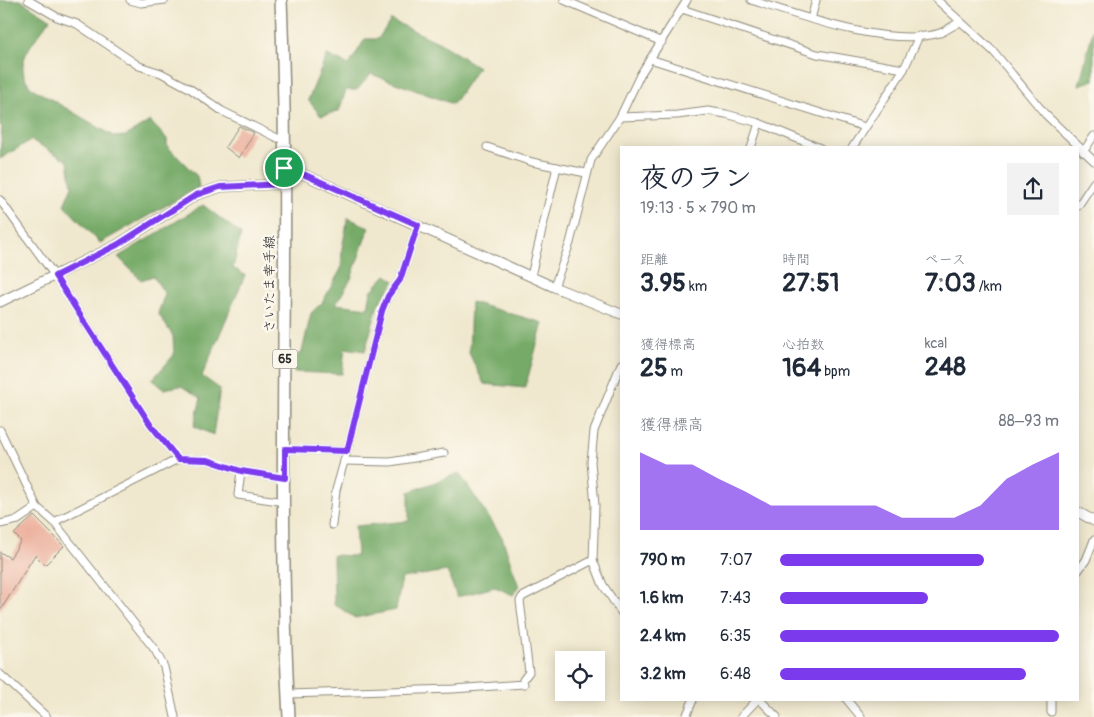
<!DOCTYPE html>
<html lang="ja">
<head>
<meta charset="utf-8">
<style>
	body { margin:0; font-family:Pangolin,"Klee One",sans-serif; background:#f2f2f3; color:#1f2937; height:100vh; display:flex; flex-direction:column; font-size:19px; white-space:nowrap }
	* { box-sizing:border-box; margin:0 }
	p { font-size:16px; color:#747a83 }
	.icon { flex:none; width:28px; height:28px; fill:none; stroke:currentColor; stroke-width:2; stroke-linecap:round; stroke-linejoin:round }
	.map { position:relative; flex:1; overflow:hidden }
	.sheet { position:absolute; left:620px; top:146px; width:459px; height:555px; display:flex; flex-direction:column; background:#fff; border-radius:0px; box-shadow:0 2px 12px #0003 }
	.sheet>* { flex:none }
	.controls { position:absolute; left:555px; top:651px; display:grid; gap:10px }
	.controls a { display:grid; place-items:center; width:50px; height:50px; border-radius:0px; background:#fff; box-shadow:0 2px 12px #0003; font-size:25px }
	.pin { position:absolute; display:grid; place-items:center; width:42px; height:42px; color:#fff; margin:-21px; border:2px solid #fff; border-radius:50%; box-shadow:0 1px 5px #0007 }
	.round { display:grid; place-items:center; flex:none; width:52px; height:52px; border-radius:0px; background:#f2f2f3 }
	.overview { display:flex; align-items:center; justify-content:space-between; height:85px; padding:0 20px }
	h1 { font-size:28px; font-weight:800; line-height:38px }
	.metrics { display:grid; grid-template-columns:repeat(3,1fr); gap:8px; height:85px; padding:5px 20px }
	.metrics div { display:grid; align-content:center }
	.metrics b { font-size:25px; font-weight:800 }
	.metrics small { font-size:14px; font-weight:400 }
	.metrics p { font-size:14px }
	.chart { height:140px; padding:10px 20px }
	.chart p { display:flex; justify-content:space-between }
	.chart svg { width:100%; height:90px; margin-top:5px; fill:#7c3aed; opacity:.7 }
	ul { padding:0 20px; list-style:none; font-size:16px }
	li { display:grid; grid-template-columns:80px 60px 1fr; align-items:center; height:38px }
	li i { height:12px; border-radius:6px; background:#7c3aed }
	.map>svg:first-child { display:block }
</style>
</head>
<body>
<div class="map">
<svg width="1094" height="717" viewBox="0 0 1094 717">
	<rect width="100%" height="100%" fill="#fbf7ec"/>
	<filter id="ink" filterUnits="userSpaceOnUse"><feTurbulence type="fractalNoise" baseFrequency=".02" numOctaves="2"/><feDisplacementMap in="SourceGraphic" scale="10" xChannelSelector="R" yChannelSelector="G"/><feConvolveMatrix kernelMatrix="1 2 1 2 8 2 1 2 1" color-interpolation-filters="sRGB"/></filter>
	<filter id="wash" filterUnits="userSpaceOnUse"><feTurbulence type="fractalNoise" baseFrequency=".0096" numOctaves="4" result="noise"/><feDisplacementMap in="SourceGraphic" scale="20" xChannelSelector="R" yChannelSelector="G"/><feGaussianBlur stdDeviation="1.12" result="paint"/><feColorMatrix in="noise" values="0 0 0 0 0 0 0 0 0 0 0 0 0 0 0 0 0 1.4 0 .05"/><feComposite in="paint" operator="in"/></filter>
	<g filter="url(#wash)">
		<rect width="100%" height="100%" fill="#f0e8ce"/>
		<g fill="#76aa67" stroke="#506a49">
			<path d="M0,0h20l30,19c-15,23 -41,44 -18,69l83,49 11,-1 24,-15 17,18v7l30,30 2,11 -99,56 -36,-38 8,-19 -4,-25 -37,-21 -31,19 2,-32 -2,-2z"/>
			<polygon points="391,20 440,43 478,67 453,104 371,74 357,90 346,90 339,111 321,116 308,100 327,55 349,65 365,39 378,39"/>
			<polygon points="1094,26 1094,80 1079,85"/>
			<polygon points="203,205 241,234 233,268 245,275 202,376 220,389 213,435 194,426 201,398 181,386 163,389 152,380 174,355 173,336 158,313 165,294 153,276 141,280 118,257"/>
			<polygon points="348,218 369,227 351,279 336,304 368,308 371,291 386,275 395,281 378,305 365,351 345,348 342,374 294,372 293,359 302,352 311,313 322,303 341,269 342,248"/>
			<polygon points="471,302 543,323 525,388 484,384 469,353"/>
			<polygon points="459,473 502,537 519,587 513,595 495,587 457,597 447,571 402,578 396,610 355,618 334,604 333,555 357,556 355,526 409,521 409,492"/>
		</g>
		<g id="blocks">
			<g fill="#ecaf9b">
				<polygon points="239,126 254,133 239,158 225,147"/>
				<polygon points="34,516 64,546 45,565 35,555 0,611 0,552 10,558 21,541 14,534"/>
			</g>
		</g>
	</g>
	<g filter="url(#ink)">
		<use href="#blocks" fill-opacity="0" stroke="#8e8a7c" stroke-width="1"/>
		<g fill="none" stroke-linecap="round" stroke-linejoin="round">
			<g stroke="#8e8a7c" stroke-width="9">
				<g id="minor">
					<polyline points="28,0 57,17 77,24 139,66 161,73 189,88 222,111 277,138 284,139"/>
					<polyline points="130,0 141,3 165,0"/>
					<polyline points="564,0 662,42"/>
					<path d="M751,0c49,16 138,48 189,33 7,-3 14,-8 20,-11"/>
					<polyline points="937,0 994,52 1045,114 1094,161"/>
					<polyline points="682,9 817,54 904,69"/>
					<polyline points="811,19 816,0"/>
					<polyline points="650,59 865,127"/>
					<polyline points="620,117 677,115 708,111 726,114 759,123 820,148"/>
					<polyline points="487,147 532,162 586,173"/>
					<polyline points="751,148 759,123"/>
					<polyline points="852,148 904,69 919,36"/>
					<polyline points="1083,152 1094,136"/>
					<polyline points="0,200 55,276 150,424 178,459"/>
					<polyline points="1078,206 1094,182"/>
					<polyline points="531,276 557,167"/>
					<polyline points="554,287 570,243 591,160 620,117 640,75 687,0"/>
					<polyline points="621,364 594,431 591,462 595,505 593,560 603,585 621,612"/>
					<polyline points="0,430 37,507 54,522 155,650 164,667 175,717"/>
					<polyline points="285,449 347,451 382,311 388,296 400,280 418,225"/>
					<polyline points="344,461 390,462 444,453"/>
					<polyline points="241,471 238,495 285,502"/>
					<polyline points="54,522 178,459 207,460 241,471 285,478"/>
					<polyline points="0,524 18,520 37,507"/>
					<polyline points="332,525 336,490 347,451"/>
					<polyline points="1078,571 1086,560 1094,540"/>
					<polyline points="0,674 47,717"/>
					<polyline points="288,694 453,689 524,684 523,680 529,672 520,601 522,597 593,560"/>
					<polyline points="760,700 777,717"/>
					<polyline points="847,700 861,717"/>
					<polyline points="1051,700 1051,712"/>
					<polyline points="686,717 693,700"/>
					<polyline points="741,717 757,700"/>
				</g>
			</g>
			<g stroke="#8e8a7c" stroke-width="11">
				<g id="tertiary">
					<polyline points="284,168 294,170 554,287 621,314"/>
					<polyline points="0,302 117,245 196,195 221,187 284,184"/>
					<polyline points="1078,512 1094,521"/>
				</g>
			</g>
			<g stroke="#8e8a7c" stroke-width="14">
				<path id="primary" d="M281,0c10,239 -5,478 8,717"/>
			</g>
			<use href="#minor" stroke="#fff" stroke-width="7"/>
			<use href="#tertiary" stroke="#fff" stroke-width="9"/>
			<use href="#primary" stroke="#fff" stroke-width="11"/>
		</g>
	</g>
	<g fill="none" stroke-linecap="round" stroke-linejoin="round" filter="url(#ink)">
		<g stroke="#fff" stroke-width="10">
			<polygon id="route" points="284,168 294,170 418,225 400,280 388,296 382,311 347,451 285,449 285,478 241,471 208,460 178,459 150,424 55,276 117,245 196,195 220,187 284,184"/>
		</g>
		<use href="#route" stroke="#7c3aed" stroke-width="6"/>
	</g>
	<g text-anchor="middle" stroke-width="5" stroke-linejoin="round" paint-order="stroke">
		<rect fill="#fbf7ec" stroke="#696865" stroke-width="1" x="272.5" y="349.5" width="25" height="19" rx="4"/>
		<g font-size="12" font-weight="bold" fill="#2b2b2b">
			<text x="285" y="363">65</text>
		</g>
		<g font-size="14" fill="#2b2b2b" stroke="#fbf7ec">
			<text transform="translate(269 284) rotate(-90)" y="5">さいたま幸手線</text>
		</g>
	</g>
</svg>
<div class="controls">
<a><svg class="icon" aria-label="locate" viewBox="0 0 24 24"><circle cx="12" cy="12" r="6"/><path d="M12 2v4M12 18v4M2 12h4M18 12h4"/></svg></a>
</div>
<div class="pin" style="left:284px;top:168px;background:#1e9e55"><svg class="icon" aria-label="arrive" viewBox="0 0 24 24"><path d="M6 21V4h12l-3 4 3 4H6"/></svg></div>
<section class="sheet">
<div class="overview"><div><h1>夜のラン</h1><p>19:13 · 5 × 790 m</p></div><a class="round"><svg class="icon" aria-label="share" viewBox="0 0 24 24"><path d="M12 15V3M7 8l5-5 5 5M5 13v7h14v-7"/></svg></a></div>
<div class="metrics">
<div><p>距離</p><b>3.95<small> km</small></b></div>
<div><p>時間</p><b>27:51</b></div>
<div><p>ペース</p><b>7:03<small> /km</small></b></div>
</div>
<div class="metrics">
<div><p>獲得標高</p><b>25<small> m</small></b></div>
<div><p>心拍数</p><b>164<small> bpm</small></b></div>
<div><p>kcal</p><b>248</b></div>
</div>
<div class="chart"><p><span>獲得標高</span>88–93 m</p>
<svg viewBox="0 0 160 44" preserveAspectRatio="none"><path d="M0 44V6L10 12L20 12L30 19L40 25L50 32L60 32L70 32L80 32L90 32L100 38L110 38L120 38L130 32L140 19L150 12L160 6V44z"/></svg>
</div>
<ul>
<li><b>790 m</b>7:07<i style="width:73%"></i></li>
<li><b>1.6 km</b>7:43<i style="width:53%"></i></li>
<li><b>2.4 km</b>6:35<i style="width:100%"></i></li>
<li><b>3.2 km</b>6:48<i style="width:88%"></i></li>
</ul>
</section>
</div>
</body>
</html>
